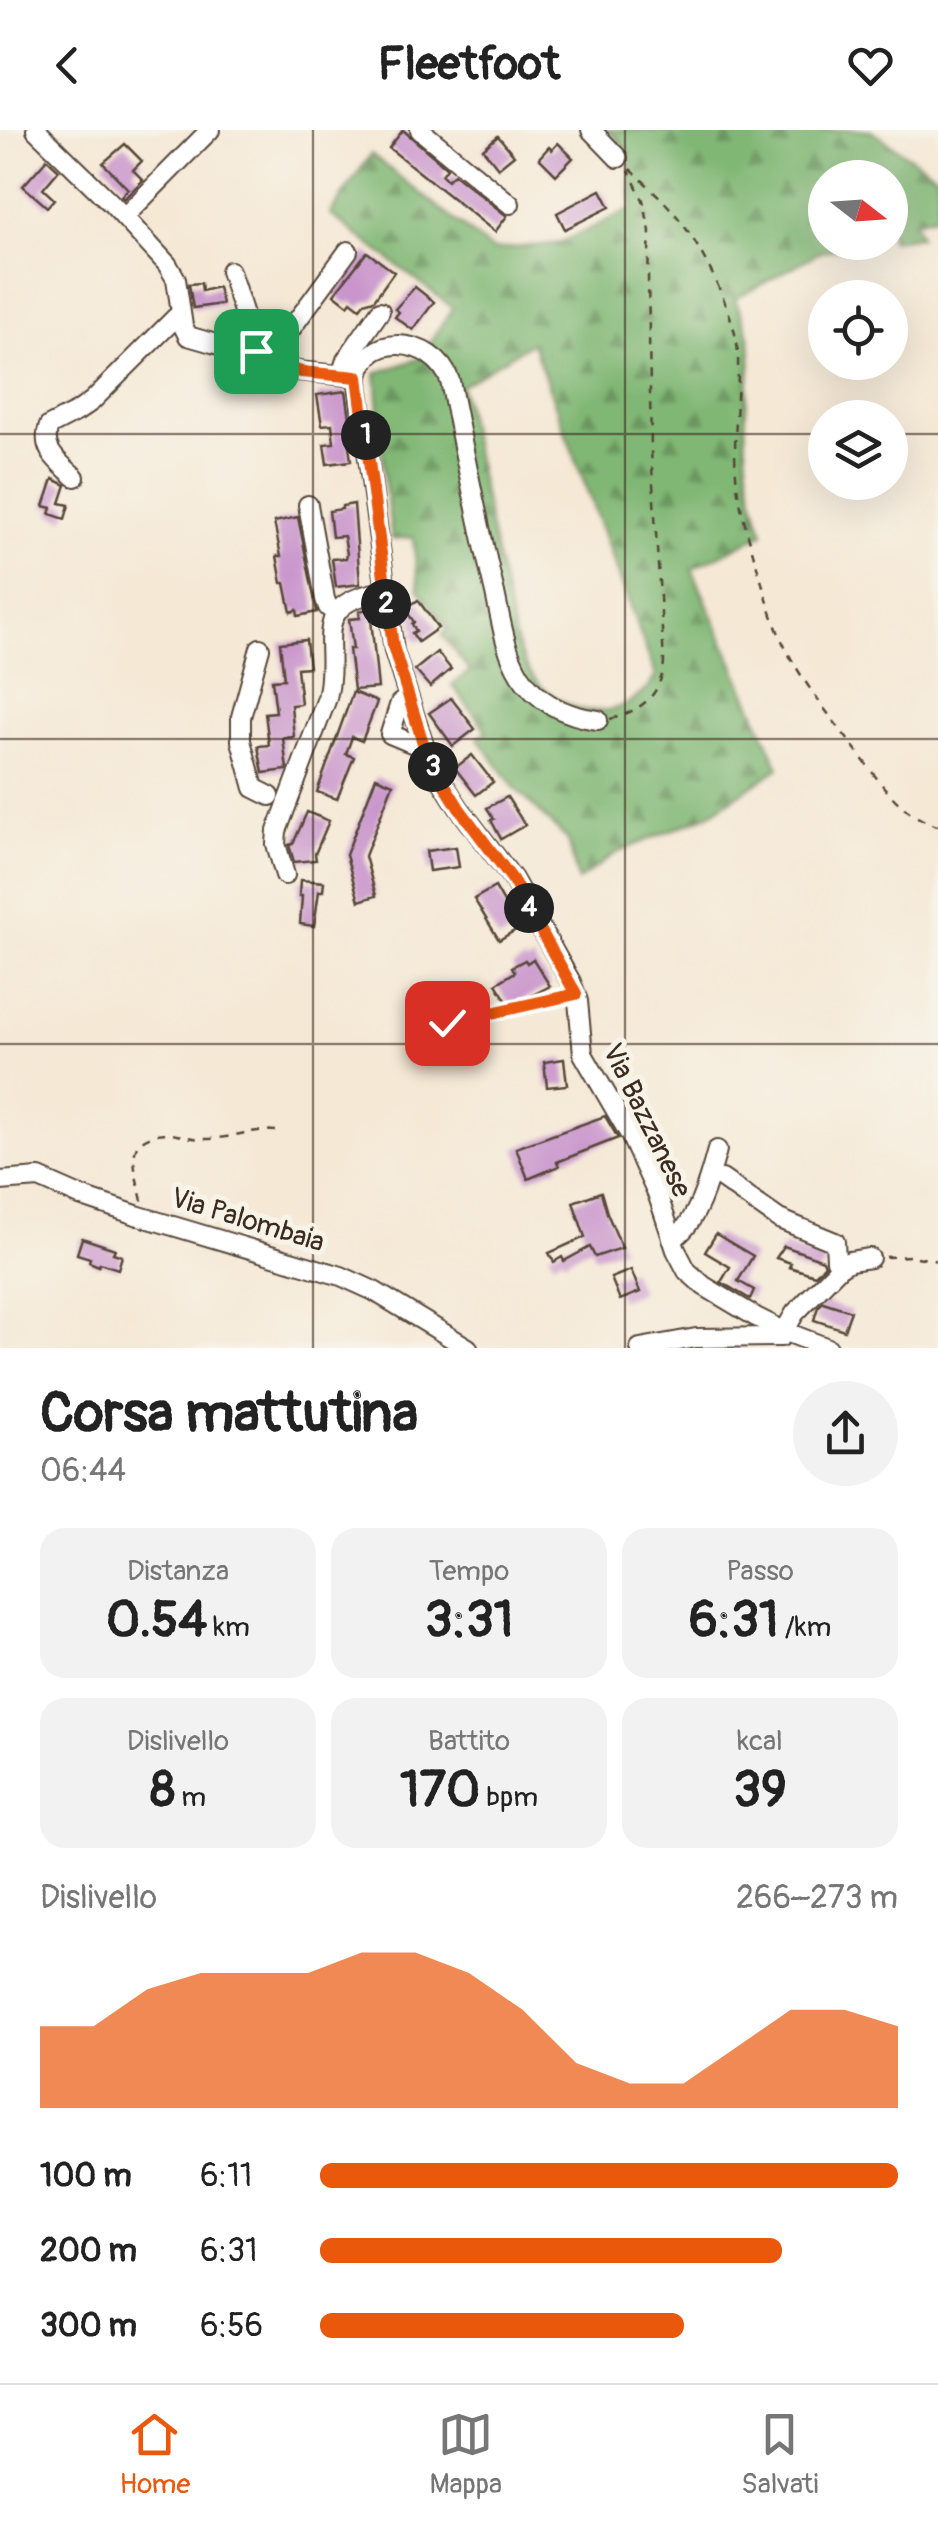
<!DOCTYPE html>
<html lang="it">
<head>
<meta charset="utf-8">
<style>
	body { margin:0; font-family:Pangolin,sans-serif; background:#f2f2f2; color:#222; height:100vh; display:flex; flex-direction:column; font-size:38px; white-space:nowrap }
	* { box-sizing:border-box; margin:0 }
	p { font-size:32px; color:#767676 }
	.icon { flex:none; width:55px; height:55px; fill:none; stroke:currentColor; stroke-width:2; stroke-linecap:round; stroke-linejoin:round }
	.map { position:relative; height:1218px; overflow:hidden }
	.drawer { display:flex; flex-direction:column; background:#fff; flex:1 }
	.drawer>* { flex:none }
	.needle { width:65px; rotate:107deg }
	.tools { position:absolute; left:808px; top:30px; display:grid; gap:20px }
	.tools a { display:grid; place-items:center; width:100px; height:100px; border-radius:50%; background:#fff; box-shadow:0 10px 40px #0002; font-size:50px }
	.pin { position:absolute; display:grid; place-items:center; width:85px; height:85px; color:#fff; margin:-42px; border-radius:20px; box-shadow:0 5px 15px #0006 }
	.km { position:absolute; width:50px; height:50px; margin:-25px; border-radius:50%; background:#222; color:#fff; font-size:28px; line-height:50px; text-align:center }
	.round { display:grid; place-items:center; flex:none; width:105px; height:105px; border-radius:52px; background:#f2f2f2 }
	.head { display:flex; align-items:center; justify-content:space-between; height:170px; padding:0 40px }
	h1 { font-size:55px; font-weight:700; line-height:75px }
	.stats { display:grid; grid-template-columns:repeat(3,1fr); gap:15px; height:170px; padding:10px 40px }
	.stats div { display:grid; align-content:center; border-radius:25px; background:#f2f2f2; text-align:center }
	.stats b { font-size:50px; font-weight:700 }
	.stats small { font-size:28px; font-weight:400 }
	.stats p { font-size:28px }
	.chart { height:280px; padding:20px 40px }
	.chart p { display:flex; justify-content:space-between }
	.chart svg { width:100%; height:180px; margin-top:10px; fill:#ea580c; opacity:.7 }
	ul { padding:0 40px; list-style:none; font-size:32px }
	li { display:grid; grid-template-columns:160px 120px 1fr; align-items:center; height:75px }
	li i { height:25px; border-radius:12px; background:#ea580c }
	header { display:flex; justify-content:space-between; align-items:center; height:130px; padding:0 40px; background:#fff; font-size:45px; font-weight:700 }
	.dock { display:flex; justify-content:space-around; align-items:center; height:140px; border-top:2px solid #e0e0e0; background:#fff; font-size:28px; color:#767676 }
	.dock a { display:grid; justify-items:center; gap:5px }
	.dock .on { color:#ea580c }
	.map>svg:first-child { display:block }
</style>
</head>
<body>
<header><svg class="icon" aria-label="back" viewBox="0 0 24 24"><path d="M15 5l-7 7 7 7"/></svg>Fleetfoot<svg class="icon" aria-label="heart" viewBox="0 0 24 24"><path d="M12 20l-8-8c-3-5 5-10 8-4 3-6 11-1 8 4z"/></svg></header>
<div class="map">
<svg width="938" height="1218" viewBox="0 0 938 1218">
	<defs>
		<pattern id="forest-firs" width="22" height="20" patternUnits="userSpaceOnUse" patternTransform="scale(2.5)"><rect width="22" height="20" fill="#80b774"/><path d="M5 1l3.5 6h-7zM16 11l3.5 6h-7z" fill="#6a955f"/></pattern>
	</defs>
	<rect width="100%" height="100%" fill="#f7f3e8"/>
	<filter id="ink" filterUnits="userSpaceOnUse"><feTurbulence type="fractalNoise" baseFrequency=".01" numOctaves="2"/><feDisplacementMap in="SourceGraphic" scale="20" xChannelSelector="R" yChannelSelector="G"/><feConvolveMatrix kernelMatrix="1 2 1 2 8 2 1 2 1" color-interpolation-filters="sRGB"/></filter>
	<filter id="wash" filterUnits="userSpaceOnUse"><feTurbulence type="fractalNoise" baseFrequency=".0048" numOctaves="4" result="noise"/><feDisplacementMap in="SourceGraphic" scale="40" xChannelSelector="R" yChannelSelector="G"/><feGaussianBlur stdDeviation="2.25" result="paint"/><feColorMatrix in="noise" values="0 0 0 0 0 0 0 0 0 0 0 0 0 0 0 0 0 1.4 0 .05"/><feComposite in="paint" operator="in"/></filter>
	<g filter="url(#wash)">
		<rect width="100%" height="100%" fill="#f5e8d5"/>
		<path fill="url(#forest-firs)" stroke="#5e7049" stroke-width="2.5" fill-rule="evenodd" d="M607,0h263l68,46v39l-24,6 6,15 -30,4v-62h-65v64l51,1 -54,8 -87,48c5,12 11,24 14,37 5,24 -2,48 -3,72 -3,43 3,85 18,125l-72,36 87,199 -71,47 -92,38 -38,28 -10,-41 -54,-53 -36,-49 9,-7 -35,-46 18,-14 -28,-36 6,-6 -29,-39 -6,-53 -21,2 -7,-54 -9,-112 43,-14 34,-51 -123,-94 41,-60 121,96 69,-7 71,-35 -3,-57zM532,212l124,334c-12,20 -32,34 -56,35 -28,1 -57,-17 -71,-40 -15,-23 -18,-54 -25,-81 -16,-68 -29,-136 -43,-204z"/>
		<g id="blocks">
			<g fill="#c995cc">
				<polygon points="403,0 447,38 442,45 447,50 454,44 507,86 495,102 389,18"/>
				<polygon points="498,6 514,25 498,38 483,19"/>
				<polygon points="558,13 573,28 556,45 539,28 549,17 552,20"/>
				<polygon points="125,14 142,31 133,40 143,50 124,69 121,66 128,59 103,33"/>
				<polygon points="47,29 59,40 43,59 54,69 47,77 23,56"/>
				<polygon points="601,60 610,77 565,99 557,83"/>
				<polygon points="367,122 394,142 374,170 364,173 360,178 351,171 348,175 334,164"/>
				<polygon points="201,153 202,161 218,157 222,174 193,178 189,154"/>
				<polygon points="415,157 434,172 413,200 395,187 399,182 395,179"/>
				<polygon points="346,261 354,316 349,316 351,331 327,334 324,314 334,313 332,294 322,295 317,265"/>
				<polygon points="53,349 66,355 60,373 69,375 65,389 50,384 52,378 44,376"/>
				<polygon points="354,374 360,454 336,457 332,429 346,428 347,424 344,406 332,407 329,381 342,379 342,376"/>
				<polygon points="298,387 317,482 298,486 297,480 291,482 285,453 282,453 277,426 281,426 274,392"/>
				<polygon points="418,470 438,498 418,512 412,503 416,501 412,494 414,492 405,479"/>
				<polygon points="372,478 373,489 371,489 378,558 354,560 349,519 353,519 349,489 360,488 359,481"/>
				<polygon points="306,510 309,537 297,538 301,574 291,575 294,607 283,608 287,640 263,643 258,616 269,615 265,583 276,582 272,550 284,549 280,513"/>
				<polygon points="437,522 451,539 430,557 415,540"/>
				<polygon points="353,562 377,572 362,611 352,607 346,624 354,627 337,669 317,662"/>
				<polygon points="451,568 475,599 453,616 429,583"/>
				<polygon points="472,625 493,652 476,665 455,638"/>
				<polygon points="376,647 393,654 365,726 376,766 359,771 346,725"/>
				<polygon points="507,667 525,695 501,709 491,690 494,689 487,678"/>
				<polygon points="307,682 329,691 315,724 316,730 294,732 289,715 293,714"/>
				<polygon points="456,717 459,737 429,741 426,721"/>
				<polygon points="300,750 324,752 323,761 319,761 314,796 300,794 302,766 299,766"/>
				<polygon points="495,757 519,798 499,810 474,769"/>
				<polygon points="533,829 550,856 521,871 508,873 496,854 515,842 512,837 525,830 527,833"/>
				<polygon points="564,929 567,955 547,957 544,932"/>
				<polygon points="605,986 618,1008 557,1032 559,1036 528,1049 516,1018"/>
				<polygon points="601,1062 607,1083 622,1118 595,1127 590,1117 564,1131 562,1127 554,1132 549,1123 585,1107 573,1072"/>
				<polygon points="716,1104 753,1126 738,1151 754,1160 750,1169 721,1152 730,1137 705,1122"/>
				<polygon points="82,1108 115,1119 113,1123 122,1126 118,1139 100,1133 99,1136 89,1132 90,1128 77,1124"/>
				<polygon points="784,1116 823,1130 825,1135 815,1145 789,1137 791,1133 776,1128"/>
				<polygon points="631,1140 640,1162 620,1170 611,1148"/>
				<polygon points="823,1172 851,1181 844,1200 814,1190 818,1177"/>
			</g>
		</g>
	</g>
	<g filter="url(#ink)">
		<use href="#blocks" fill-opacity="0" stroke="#574639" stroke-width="2.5"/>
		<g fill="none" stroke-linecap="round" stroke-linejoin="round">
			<g stroke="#574639" stroke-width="22">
				<g id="minor">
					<polyline points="36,0 111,73 167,134 176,149 183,196 188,206 254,225 298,241 358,247"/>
					<polyline points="420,0 510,74"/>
					<polyline points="591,0 618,28"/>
					<polyline points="124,87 210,0"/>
					<polyline points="230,141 255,219 254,225"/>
					<polyline points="270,231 277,218 348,121"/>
					<polyline points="341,245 346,230 380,181"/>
					<path d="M75,347c-16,-15 -35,-27 -26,-51l29,-15 14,-10 84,-84 5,-1"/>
					<polyline points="308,375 325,469 328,477 336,484"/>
					<polyline points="260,518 241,587 241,611 254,658 270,666"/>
					<polyline points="409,569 400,573 390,604 414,614 423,613"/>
					<path d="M598,590c-32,-4 -61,-18 -78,-45 -15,-24 -19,-55 -25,-82 -17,-70 -31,-141 -45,-212 -16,-45 -89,-52 -92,3l36,267 35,110 30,47 54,71 58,103 7,19 5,53 47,81 28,61 18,54 11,21 17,15 52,31 30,15 42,16"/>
					<path d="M285,745l-9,-31 1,-13 50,-133c14,-55 -23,-94 57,-107"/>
					<polyline points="722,1049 779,1089 835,1112 836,1130 840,1137"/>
					<polyline points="0,1051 39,1048 80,1066 136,1085 341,1146 374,1161 468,1218"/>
					<path d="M672,1109c25,-13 38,-63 45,-89"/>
					<polyline points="640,1218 696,1208 781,1207 795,1183 840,1137 850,1131 870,1128"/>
				</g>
			</g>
			<g stroke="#574639" stroke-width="2.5" stroke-dasharray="8 8" stroke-linecap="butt">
				<path d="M630,39c19,17 38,35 53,55 22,31 54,93 55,131 1,46 -7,92 0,137 5,27 13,54 21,81 8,26 15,53 28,78 18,34 42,64 65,94 25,32 45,69 86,81"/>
				<path d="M610,589c32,-9 51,-23 54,-57l-13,-211 -3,-176 2,-44 -7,-31 -14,-29"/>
				<polyline points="434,895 560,868"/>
				<path d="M142,1071c-3,-15 -12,-41 -5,-55 4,-6 13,-10 20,-12 14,-3 31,5 46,5 27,1 51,-13 78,-7"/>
				<polyline points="885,1127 911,1126 938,1131"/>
			</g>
			<use href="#minor" stroke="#fff" stroke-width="18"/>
		</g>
	</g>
	<g fill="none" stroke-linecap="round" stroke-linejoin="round" filter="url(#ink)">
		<g stroke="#fff" stroke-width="20">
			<polyline id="route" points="256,221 254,225 301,242 358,247 393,516 427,626 459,678 512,749 576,864 447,893"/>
		</g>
		<use href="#route" stroke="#ea580c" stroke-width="12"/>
	</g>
	<path fill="none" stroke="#3b2a1e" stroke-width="2.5" stroke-opacity="0.55" d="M313,0v1218M625,0v1218M0,304h825M890,304h48M0,609h938M0,914h938"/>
	<g text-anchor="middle" stroke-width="10" stroke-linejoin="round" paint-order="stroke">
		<g font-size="28" fill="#3b2a1e" stroke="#f7f3e8">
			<text transform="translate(648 990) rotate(64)" y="10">Via Bazzanese</text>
			<text transform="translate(248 1089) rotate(17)" y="10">Via Palombaia</text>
		</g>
	</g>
</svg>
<div class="tools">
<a><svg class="needle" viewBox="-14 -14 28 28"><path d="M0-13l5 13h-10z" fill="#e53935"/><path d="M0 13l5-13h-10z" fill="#767676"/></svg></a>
<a><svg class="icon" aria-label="locate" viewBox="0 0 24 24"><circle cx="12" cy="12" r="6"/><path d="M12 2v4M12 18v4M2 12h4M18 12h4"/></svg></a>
<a><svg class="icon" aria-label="layers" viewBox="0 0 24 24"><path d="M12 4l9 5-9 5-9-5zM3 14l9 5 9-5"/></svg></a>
</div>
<div class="pin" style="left:256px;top:221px;background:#1e9e55"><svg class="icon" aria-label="arrive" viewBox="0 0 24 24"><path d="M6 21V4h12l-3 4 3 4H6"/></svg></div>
<div class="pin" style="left:447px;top:893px;background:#d93025"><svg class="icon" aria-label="check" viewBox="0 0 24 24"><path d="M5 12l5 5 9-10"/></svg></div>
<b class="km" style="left:366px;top:305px">1</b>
<b class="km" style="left:386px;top:474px">2</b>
<b class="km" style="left:433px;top:637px">3</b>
<b class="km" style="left:529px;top:778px">4</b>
</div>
<section class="drawer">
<div class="head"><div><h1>Corsa mattutina</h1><p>06:44</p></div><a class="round"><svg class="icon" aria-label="share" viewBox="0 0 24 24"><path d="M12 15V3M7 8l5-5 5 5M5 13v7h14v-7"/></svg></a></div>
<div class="stats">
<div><p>Distanza</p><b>0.54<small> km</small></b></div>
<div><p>Tempo</p><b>3:31</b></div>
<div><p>Passo</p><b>6:31<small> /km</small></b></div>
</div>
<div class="stats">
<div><p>Dislivello</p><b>8<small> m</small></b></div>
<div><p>Battito</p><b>170<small> bpm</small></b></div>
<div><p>kcal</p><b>39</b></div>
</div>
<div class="chart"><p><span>Dislivello</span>266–273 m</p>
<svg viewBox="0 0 160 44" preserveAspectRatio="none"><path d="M0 44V24L10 24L20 15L30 11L40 11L50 11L60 6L70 6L80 11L90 20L100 33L110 38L120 38L130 29L140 20L150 20L160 24V44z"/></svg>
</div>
<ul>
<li><b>100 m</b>6:11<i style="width:100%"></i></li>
<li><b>200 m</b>6:31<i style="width:80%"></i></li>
<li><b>300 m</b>6:56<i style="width:63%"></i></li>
</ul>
</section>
<nav class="dock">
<a class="on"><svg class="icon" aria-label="home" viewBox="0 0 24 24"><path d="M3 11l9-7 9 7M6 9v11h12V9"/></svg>Home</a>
<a><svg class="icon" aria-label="map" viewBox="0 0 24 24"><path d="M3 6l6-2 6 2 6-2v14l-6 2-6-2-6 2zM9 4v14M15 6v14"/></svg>Mappa</a>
<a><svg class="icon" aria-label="saved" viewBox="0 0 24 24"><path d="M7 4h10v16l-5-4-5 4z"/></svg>Salvati</a>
</nav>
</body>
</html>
